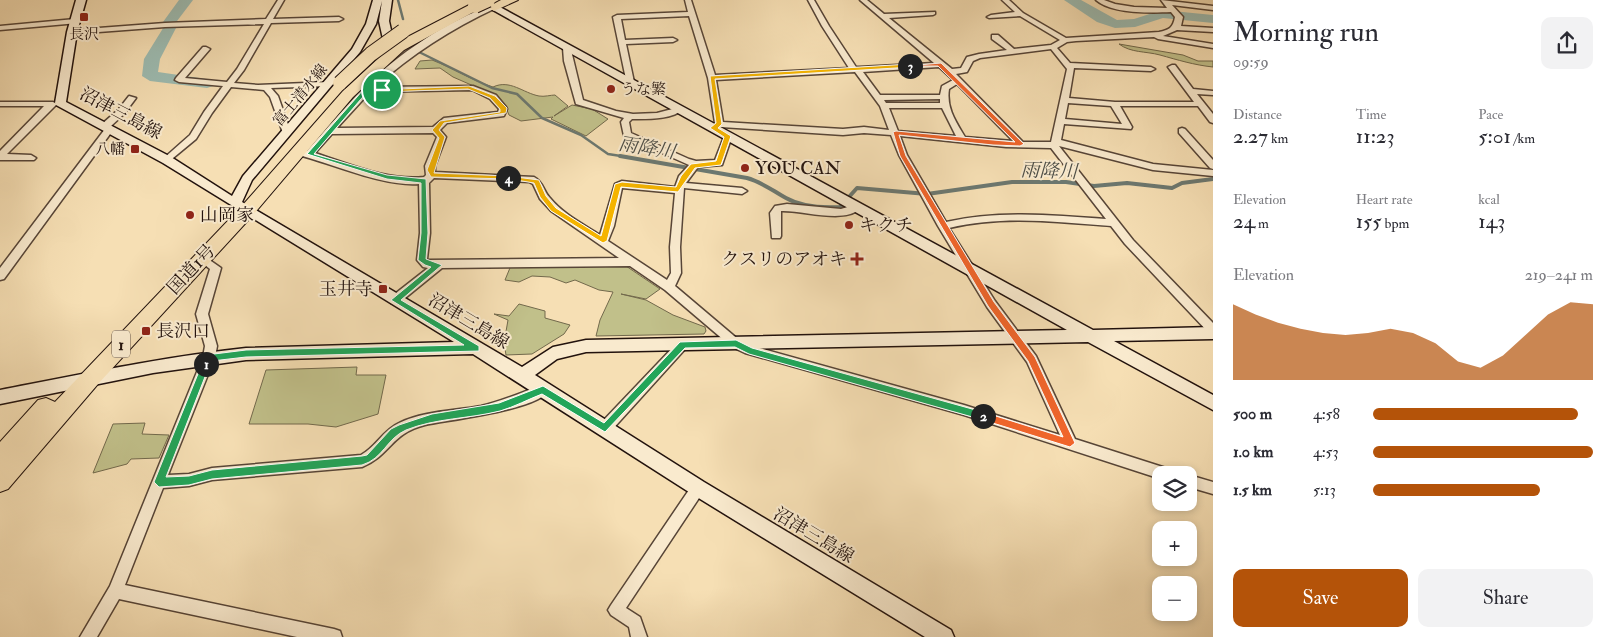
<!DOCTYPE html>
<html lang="en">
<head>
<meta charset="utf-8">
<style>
	body { margin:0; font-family:"IM FELL Double Pica","Noto Serif JP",serif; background:#f2f2f3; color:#2b2b33; height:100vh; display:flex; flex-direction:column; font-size:19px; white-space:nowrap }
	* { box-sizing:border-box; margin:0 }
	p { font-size:16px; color:#7c7c81 }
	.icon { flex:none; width:28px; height:28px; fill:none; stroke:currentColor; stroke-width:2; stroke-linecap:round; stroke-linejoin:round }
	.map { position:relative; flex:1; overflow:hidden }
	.side { display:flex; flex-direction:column; background:#fff; width:400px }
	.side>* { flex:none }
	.controls { position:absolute; left:1152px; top:466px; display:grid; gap:10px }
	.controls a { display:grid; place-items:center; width:45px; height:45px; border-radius:10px; background:#fff; box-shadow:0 2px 8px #0003; font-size:25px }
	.pin { position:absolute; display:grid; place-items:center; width:42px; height:42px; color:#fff; margin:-21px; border:2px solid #fff; border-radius:50%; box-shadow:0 1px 5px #0007 }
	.km { position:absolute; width:25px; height:25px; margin:-12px; border-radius:50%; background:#222; color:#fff; font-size:14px; line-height:25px; text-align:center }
	.round { display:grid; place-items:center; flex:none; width:52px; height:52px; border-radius:10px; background:#f2f2f3 }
	.headline { display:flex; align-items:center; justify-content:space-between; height:85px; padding:0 20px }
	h1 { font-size:28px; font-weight:600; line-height:38px }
	.stats { display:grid; grid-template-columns:repeat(3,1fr); gap:8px; height:85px; padding:5px 20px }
	.stats div { display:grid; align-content:center }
	.stats b { font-size:21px; font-weight:600 }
	.stats small { font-size:14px; font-weight:400 }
	.stats p { font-size:14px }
	.chart { height:140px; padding:10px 20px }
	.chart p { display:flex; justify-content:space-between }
	.chart svg { width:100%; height:90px; margin-top:5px; fill:#b45309; opacity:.7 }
	.action { display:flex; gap:10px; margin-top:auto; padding:10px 20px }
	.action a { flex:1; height:58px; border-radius:10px; background:#b45309; color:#fff; font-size:20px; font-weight:600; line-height:58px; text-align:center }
	.action a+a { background:#f2f2f3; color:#2b2b33 }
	ul { padding:0 20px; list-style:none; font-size:16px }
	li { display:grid; grid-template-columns:80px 60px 1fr; align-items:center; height:38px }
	li i { height:12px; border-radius:6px; background:#b45309 }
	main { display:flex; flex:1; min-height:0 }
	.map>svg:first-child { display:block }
</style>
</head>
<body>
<main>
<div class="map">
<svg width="1213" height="637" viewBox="0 0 1213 637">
	<rect width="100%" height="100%" fill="#f6dfb4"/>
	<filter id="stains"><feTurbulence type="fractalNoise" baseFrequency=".004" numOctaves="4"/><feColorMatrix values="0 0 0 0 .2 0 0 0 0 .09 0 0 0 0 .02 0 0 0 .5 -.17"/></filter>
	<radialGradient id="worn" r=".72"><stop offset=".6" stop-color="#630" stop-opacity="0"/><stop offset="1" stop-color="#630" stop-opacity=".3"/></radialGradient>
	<g fill="#c1c08a" stroke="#72694c">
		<path d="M1119,44l64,11 15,6h15v6c-19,-2 -35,-7 -53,-12 -15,-4 -29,-2 -41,-11z"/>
		<path d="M432,60c21,8 39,20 61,27 17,-8 30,6 46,9 5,1 12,-1 16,-1l13,11 -14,10 18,-11 20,4 16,10 -22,17 -35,-17 2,-2 -32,4 -12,-6 -5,-12 -12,-9 -39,-17 -13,-9 -25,1 5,-8z"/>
		<polygon points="512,263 626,266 660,289 646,299 621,294 646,300 673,315 705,327 706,331 704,334 596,336 600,320 613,292 599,290 575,280 566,283 550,277 532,276 519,282 505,280"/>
		<polygon points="519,304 545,311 545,318 570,325 564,334 532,354 506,355 504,343 508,320 494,314 509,316"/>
		<polygon points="357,367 356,375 386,375 378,414 336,427 308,424 249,424 266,370"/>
		<polygon points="145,423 142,434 169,435 159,458 131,459 127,464 93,473 113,424"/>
	</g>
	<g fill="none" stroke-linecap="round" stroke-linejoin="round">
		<g stroke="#6c7870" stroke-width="2.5">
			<polyline points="398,0 403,19"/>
			<polyline points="417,51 492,88 517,94 542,118 581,135 608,154 627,157"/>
		</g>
		<path stroke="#6c7870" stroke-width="4" d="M620,156l127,22c15,4 26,13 39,20 16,9 36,10 54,9l17,-19 70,6 85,-12h54l28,4 33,-3 45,5 10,-5 31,-4"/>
		<g fill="#9dbcb2" fill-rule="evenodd">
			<polygon points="179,0 193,0 174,25 176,28 160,59 158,72 213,80 215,83 213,86 207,88 150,81 142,76 144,59 165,25 163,22"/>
			<polygon points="1064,0 1081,0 1117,20 1134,19 1162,10 1213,15 1213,23 1163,18 1135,27 1115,28 1097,22"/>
		</g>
		<g stroke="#574537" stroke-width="3">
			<g id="street">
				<polygon points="278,0 284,0 273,19 339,17 343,19 339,21 271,23 244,70 234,83 258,85 329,82 333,84 329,86 271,88 278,96 291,133 287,136 283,133 270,97 264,90 231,87 212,113 196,139 167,163 162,160 164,158 190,135 204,112 223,86 179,82 175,80 176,78 203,47 206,47 210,49 185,78 227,82 237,69 264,24 165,27 72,34 68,32 72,30 165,23 266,19"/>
				<path d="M685,0h6l24,75 134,-7 -27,-42 -14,-26h6l15,26 27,41h3l75,-4 -74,-63h7l17,14 51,-2v2l-2,1 -44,3 63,51 9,-1 6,-11 12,-3 28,-4 -15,-11v-4h6l16,14 37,-4 9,-5 -40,-24 -31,2 -2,-1 4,-2 24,-3 -13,-12h7l14,13 43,25 93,-6c10,-2 14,-4 16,-15l-4,-5c-21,1 -59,2 -75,-12h8l11,4 19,3 33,1 -6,-8 52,6v4l-41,-5 11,12 -2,9 32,2v4l-36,-2 -14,6 50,8v4l-55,-9 -4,-2 -78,4 -9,1 -10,6 13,15 81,4 4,2 -4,2 -77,-3 -5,30 46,4h79l-26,-35 4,-2h3l18,24 20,2v4l-16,-1 16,20v9l-3,-1 -12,-16h-78l12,21 -1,2 -67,-5 -3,16 92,24 60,6v6l-60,-6 -94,-24 74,94 80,83v11l-4,-1 -84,-89 -14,-18c-54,-4 -108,-11 -162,2l46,73 41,55 39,83 94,30 5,2 2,4h-15v4l-197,-64 -219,-62 -13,-6 -67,-57 -35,-24 -188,2 -43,35h-8l-1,-3 1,-3 37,-29 -5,-1 -6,-7 3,-27 -1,-49c-36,3 -88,-21 -124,-30l-1,-2 4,-3 9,2c18,-20 37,-43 56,-62 32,-33 86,-70 131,-84l2,1v2c-45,21 -84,46 -121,79l98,-1 23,9 10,12 1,2 -3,7 -57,7 -7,7 6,7 -11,29v6l99,5c10,5 9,14 16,21 13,16 33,26 50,37l15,-51 7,-3 53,6 4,-11 10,-11 -65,-29 -3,-14 3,-4 -48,-14 -12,-43 -1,-13 7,-2 13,54 33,11 17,3 24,-1 23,-6 4,2c-13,11 -36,10 -52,10l-3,3 2,11 58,26 7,2 19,-1 10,-26 3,-1 4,3 -10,29 -24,2 -12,16 56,5 5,3 -5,3 -58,-6 -4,59 1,26 -6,13 65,55 12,5 212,59 96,30 -33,-73 -40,-55 -49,-81 -39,-71 -8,-20 -27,-2 -21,2 -122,-8 -4,3h-6l-1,-2 5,-5 -7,-45 -19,-62 -68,3 4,21 48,-2 4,2 -4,2 -47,2 8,38 -7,2 -14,-67 4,-2 71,-3zM1051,49l16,20 -16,73h-28l-67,-68 11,-2 6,-11 7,-3zM939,67l14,13 -11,6 -2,9h-60l-17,-23zM855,72l25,34 9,24 -25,-3 -21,2 -120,-7 -7,-42zM957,84l56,57 -48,-4c-9,-15 -19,-29 -16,-48zM472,90l18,9 9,10 -1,3 -54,6 -11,9 -96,1 33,-36zM940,99v4h-54l-2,-3zM1068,103l43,3 11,18 -57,-5zM889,108h53l14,28 -58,-5zM433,133l4,4 -12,29 1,9 -2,2c-37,4 -74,-13 -109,-24l17,-19zM900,136l106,11 45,1 55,71c-54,-4 -107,-9 -160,3l-39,-67zM434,178l95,4 4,2 7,15 11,12 68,47 -190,2 -2,-1 3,-26 -1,-50zM622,188l53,5 -5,54 1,26 -4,7 -59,-39 6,-15z"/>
				<polygon points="75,19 78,19 78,23 0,30 0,26"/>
				<polygon points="129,96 136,98 124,114 111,126 114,128 113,130 4,279 0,280 0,268 105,129 102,128 102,124 118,110"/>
				<polygon points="0,102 53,102 57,104 7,154 31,155 36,158 34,160 0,160 0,151 44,106 0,106"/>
				<polygon points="1182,128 1185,129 1213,160 1213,169 1210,168 1179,133 1179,129"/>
				<path d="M787,204l54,5 16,-5 5,3c-16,18 -59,3 -81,4v25l-1,2h-8l-2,-25 5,-7z"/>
				<path d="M201,254l20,14 -13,46 9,32 -2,11 -47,118 21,-1 23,-6 149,-13c15,-8 22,-25 38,-32 25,-12 55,-12 82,-17 22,-5 41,-14 62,-21l4,1 2,4c-10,20 -102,30 -124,35 -34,8 -35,31 -63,42l-150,13 -23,6 -26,2 -38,97 209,44 6,2 2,6h-45l-178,-38 -22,38h-17l30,-51 93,-229 2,-11 -9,-32 14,-45 -14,-11z"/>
				<polygon points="683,339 687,341 689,344 687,347 610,432 605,434 600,432 599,428 600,424 679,341"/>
				<polygon points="1188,475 1189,475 1213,482 1213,494 1189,487"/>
				<polygon points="698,482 703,484 705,488 703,492 626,608 640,617 647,637 631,637 629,627 611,615 608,610 611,605 693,484"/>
			</g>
		</g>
		<g stroke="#22120d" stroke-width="3">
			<path id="secondary" d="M76,0h10l-9,32 -11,70 105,55 61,39 11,-20 109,-127 14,-25 7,-24h19l-3,21 7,32 -1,2 -9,-2 -7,-32 3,-20 -6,23 -16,28 -108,128 -10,22 280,165 31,-20 33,-7 481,-10 -592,-330h12l606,330 120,-3v12l-99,2 99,54v15l-125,-68 -502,10 -29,7 -22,16 169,107 247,148 3,7h-29l-233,-143 -219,-140 -227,6 -93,13 -153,31v-14c82,-16 163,-33 246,-42l208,-6 -291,-179 -107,-58 -1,-2 12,-71z"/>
		</g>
		<g stroke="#22120d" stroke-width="2">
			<g id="highway">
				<polygon points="501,0 518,0 494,11 488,7"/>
				<polygon points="475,2 479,3 481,6 479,9 404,50 353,97 253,215 98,384 8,489 0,492 0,442 38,400 46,398 55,402 241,207 343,91 394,44"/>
			</g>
		</g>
		<use href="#street" fill="#f9eace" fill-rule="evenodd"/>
		<use href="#secondary" fill="#f9eace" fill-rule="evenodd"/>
		<use href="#highway" fill="#f6dfb4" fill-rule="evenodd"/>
		<g stroke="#22120d" stroke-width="16" stroke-linecap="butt">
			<g id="highway-bridge">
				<polyline points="475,6 488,0"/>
				<polyline points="340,83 371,54 403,31"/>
			</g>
		</g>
		<use href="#highway-bridge" stroke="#f6dfb4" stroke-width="14"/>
	</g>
	<polygon fill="#22a559" stroke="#fff" points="364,89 385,90 367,92 314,154 387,175 426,179 428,233 426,259 442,265 401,300 479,346 479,351 246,357 212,361 209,367 203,367 202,364 206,355 246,350 464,345 391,300 431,267 425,265 418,260 421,233 421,183 387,179 307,154"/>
	<path fill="#22a559" stroke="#fff" d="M736,340l16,8 231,64 5,4 -5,4 -234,-66 -14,-7 -50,1 -80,84 -63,-38c-13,5 -28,13 -42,17 -32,8 -64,7 -94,19 -19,8 -23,29 -44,35l-150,14 -23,6 -30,2 -5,-5 48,-118 4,-3 4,3 -44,113 23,-1 23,-6 150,-14 5,-1 24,-26 8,-4 33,-11 67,-11 44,-17 61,37 76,-81z"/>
	<polygon fill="#f0652b" stroke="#fff" points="941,63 1024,144 1020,146 993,145 899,135 906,156 994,302 1035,357 1075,443 1070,447 983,420 979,416 983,412 1063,437 1028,361 988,306 900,156 893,132 896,131 1015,142 938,66 907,66"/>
	<polygon fill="#f5b400" stroke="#fff" points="910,64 912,67 715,79 722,124 718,128 731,136 721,165 695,168 678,192 621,187 607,241 603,243 551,211 540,197 534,183 504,178 508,176 539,180 546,196 556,208 601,236 615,184 622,182 676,187 681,176 691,164 716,161 724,137 710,128 716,123 710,76"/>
	<polygon fill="#f5b400" stroke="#fff" points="469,86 495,96 507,108 506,113 444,123 439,130 445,137 434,173 508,176 510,179 431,177 427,170 439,138 432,130 440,121 500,112 500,109 490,98 468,89 382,92 379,90"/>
	<g fill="#8f2418" stroke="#f9eace" stroke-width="2">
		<rect x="79" y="12" width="10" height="10" rx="2.5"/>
		<circle cx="611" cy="89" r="5"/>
		<rect x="130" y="144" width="10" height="10" rx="2.5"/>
		<circle cx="745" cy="168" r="5"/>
		<circle cx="190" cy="215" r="5"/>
		<circle cx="849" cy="225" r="5"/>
		<path d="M854.5 251.5h5v5h5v5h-5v5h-5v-5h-5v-5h5z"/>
		<rect x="378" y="284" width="10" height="10" rx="2.5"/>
		<rect x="141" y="326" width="10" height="10" rx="2.5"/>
	</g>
	<g text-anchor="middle" stroke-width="4" stroke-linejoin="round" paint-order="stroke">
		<g font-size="15" fill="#22120d" stroke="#f9eace">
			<text x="84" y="39">長沢</text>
			<text x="621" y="94" text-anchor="start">うな繁</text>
			<text x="125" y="154" text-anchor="end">八幡</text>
		</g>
		<g font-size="15" fill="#22120d" stroke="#f9eace">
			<text transform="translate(300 95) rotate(-50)" y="5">富士清水線</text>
		</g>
		<rect fill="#f9eace" stroke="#625347" stroke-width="1" x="112" y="330.5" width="18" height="27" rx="4"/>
		<g font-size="16" font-weight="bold" fill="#22120d">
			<text x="121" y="350">1</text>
		</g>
		<g font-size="18" fill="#22120d" stroke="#f9eace">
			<text transform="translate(121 113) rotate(28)" y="6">沼津三島線</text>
			<text transform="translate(191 269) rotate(-47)" y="6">国道1号</text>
			<text transform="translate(469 321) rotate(31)" y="6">沼津三島線</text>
			<text transform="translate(814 535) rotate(31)" y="6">沼津三島線</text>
		</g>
		<g font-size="18" fill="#22120d" stroke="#f9eace" text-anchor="start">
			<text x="755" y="174">YOU CAN</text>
			<text x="200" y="221">山岡家</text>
			<text x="859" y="231">キクチ</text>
			<text x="847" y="265" text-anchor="end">クスリのアオキ</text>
			<text x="373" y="295" text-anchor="end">玉井寺</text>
			<text x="156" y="337">長沢口</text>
		</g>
		<g font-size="19" font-style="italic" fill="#4d4e47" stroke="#f9eace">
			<text transform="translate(647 147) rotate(9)" y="7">雨降川</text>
			<text transform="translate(1049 170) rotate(2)" y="7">雨降川</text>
		</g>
	</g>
	<rect width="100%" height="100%" filter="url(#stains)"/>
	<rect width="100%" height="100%" fill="url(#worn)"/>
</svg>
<div class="controls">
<a><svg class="icon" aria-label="layers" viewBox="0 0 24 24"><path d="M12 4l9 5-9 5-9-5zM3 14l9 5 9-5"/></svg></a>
<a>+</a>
<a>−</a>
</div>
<div class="pin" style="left:382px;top:90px;background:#1e9e55"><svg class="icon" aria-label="arrive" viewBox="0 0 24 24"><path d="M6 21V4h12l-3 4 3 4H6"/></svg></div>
<b class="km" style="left:206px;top:364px">1</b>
<b class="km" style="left:983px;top:416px">2</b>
<b class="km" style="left:910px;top:66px">3</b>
<b class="km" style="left:508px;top:178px">4</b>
</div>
<section class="side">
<div class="headline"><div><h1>Morning run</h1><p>09:59</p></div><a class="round"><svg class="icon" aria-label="share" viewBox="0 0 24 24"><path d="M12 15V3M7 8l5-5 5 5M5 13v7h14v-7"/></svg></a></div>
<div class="stats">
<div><p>Distance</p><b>2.27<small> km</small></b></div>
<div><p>Time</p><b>11:23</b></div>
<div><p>Pace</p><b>5:01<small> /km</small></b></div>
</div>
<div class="stats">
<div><p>Elevation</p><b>24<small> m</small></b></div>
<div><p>Heart rate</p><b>155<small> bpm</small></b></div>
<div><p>kcal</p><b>143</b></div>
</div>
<div class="chart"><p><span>Elevation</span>219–241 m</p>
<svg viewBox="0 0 160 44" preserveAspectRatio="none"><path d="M0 44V7L10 12L20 16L30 19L40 21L50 22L60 21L70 19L80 21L90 26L100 35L110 38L120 32L130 22L140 12L150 6L160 7V44z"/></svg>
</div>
<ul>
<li><b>500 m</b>4:58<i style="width:93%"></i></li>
<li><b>1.0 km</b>4:53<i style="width:100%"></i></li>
<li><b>1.5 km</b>5:13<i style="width:76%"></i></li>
</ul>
<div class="action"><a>Save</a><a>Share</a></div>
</section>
</main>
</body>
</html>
